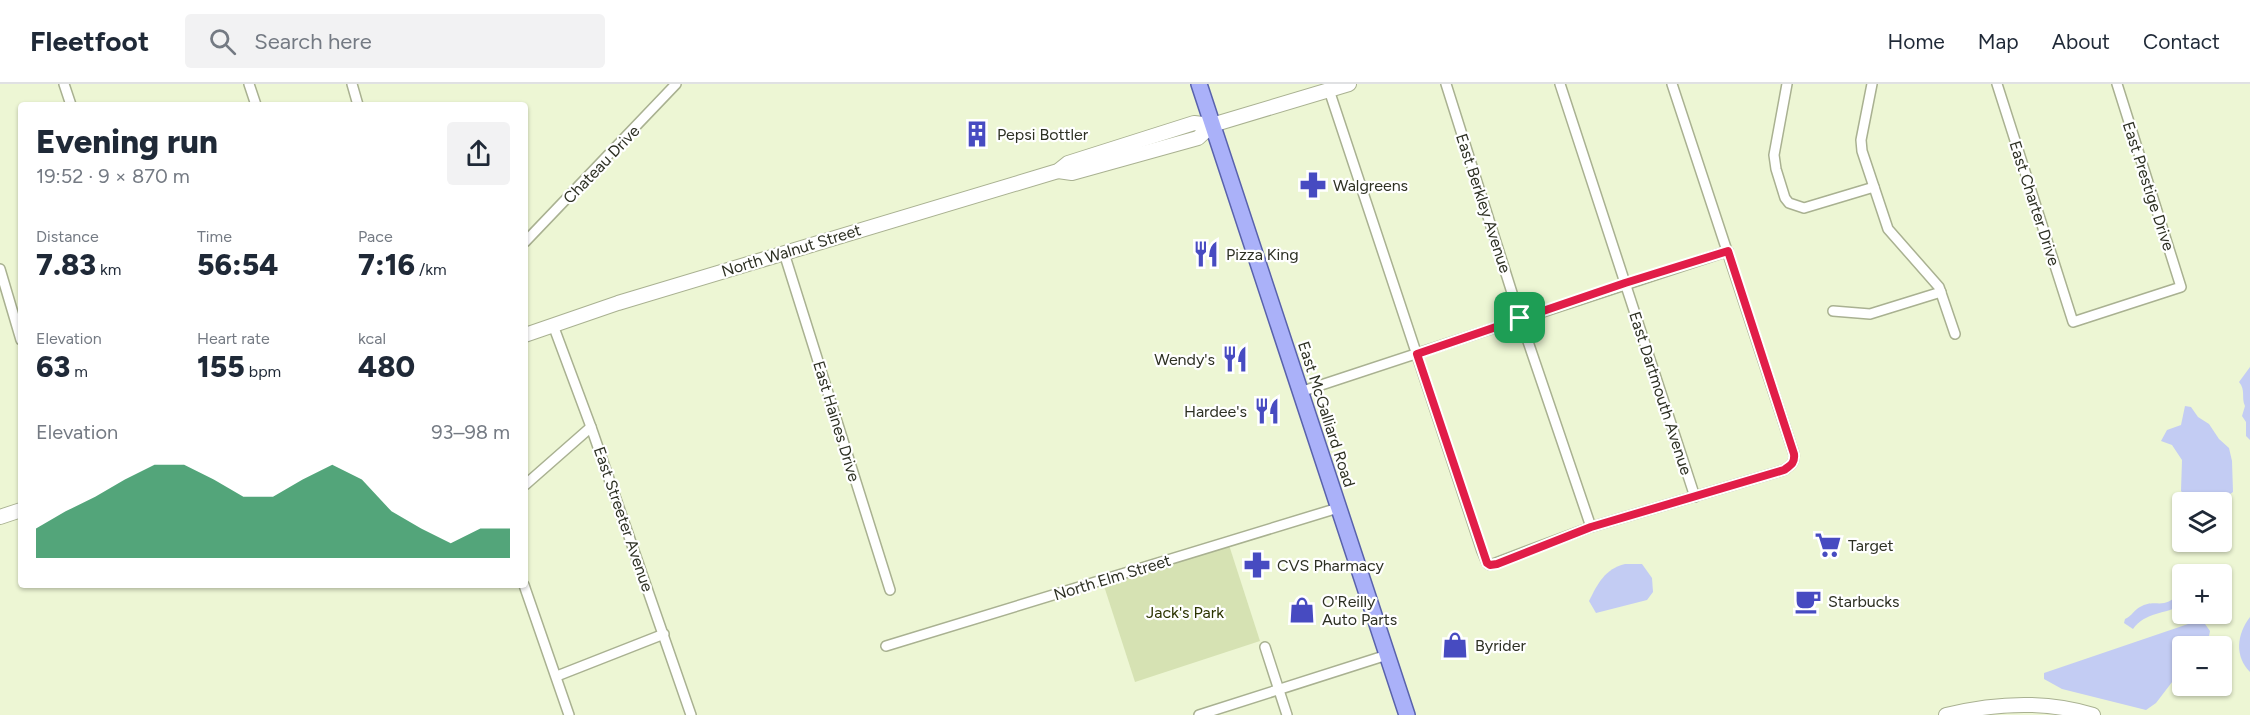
<!DOCTYPE html>
<html lang="en">
<head>
<meta charset="utf-8">
<style>
	body { margin:0; font-family:Figtree,sans-serif; background:#f2f2f3; color:#1f2937; height:100vh; display:flex; flex-direction:column; font-size:22px; white-space:nowrap }
	* { box-sizing:border-box; margin:0 }
	p { font-size:20px; color:#747a83 }
	.icon { flex:none; width:33px; height:33px; fill:none; stroke:currentColor; stroke-width:2; stroke-linecap:round; stroke-linejoin:round }
	.map { position:relative; flex:1; overflow:hidden }
	.details { position:absolute; left:18px; top:18px; width:510px; height:486px; display:flex; flex-direction:column; background:#fff; border-radius:6px; box-shadow:0 2px 4px #0004 }
	.details>* { flex:none }
	.controls { position:absolute; left:2172px; top:408px; display:grid; gap:12px }
	.controls a { display:grid; place-items:center; width:60px; height:60px; border-radius:6px; background:#fff; box-shadow:0 2px 4px #0004; font-size:30px }
	.pin { position:absolute; display:grid; place-items:center; width:51px; height:51px; color:#fff; margin:-26px; border-radius:12px; box-shadow:0 3px 9px #0006 }
	.round { display:grid; place-items:center; flex:none; width:63px; height:63px; border-radius:6px; background:#f2f2f3 }
	.head { display:flex; align-items:center; justify-content:space-between; height:102px; padding:0 18px }
	h1 { font-size:33px; font-weight:800; line-height:45px }
	.figures { display:grid; grid-template-columns:repeat(3,1fr); gap:9px; height:102px; padding:6px 18px }
	.figures div { display:grid; align-content:center }
	.figures b { font-size:30px; font-weight:800 }
	.figures small { font-size:16px; font-weight:400 }
	.figures p { font-size:16px }
	.chart { height:168px; padding:12px 18px }
	.chart p { display:flex; justify-content:space-between }
	.chart svg { width:100%; height:108px; margin-top:6px; fill:#0b8043; opacity:.7 }
	header { display:flex; align-items:center; gap:36px; box-sizing:border-box; height:84px; padding:0 30px; background:#fff; border-bottom:2px solid #e0e1e3 }
	header strong { font-size:28px }
	nav { display:flex; gap:33px; margin-inline-start:auto; font-size:21px }
	.search { width:420px; height:54px; background:#f2f2f3; display:flex; align-items:center; gap:15px; box-sizing:border-box; padding:0 21px; border-radius:6px; color:#747a83; font-size:22px }
	.map>svg:first-child { display:block }
</style>
</head>
<body>
<header>
<strong>Fleetfoot</strong>
<div class="search"><svg class="icon" aria-label="search" viewBox="0 0 24 24"><circle cx="10" cy="10" r="6"/><path d="M15 15l6 6"/></svg>Search here</div>
<nav><a>Home</a><a>Map</a><a>About</a><a>Contact</a></nav>
</header>
<div class="map">
<svg width="2250" height="631" viewBox="0 0 2250 631">
	<rect width="100%" height="100%" fill="#edf6d4"/>
	<polygon fill="#d6e2b3" points="1229,461 1260,557 1135,598 1104,502"/>
	<g fill="#c3ccf3">
		<path d="M2250,283v73l-4,-4v-14l-4,-6 3,-10c-4,-8 1,-16 -6,-24z"/>
		<polygon points="2185,322 2191,323 2198,333 2209,340 2219,355 2229,364 2232,377 2233,408 2218,418 2191,418 2181,407 2182,376 2172,361 2161,357 2167,346 2181,341"/>
		<path d="M1625,480h17l10,14 1,14 -6,8 -51,13 -7,-12c9,-18 16,-32 36,-37z"/>
		<path d="M2182,506v15c-16,9 -37,7 -49,24l-9,-6 1,-4c7,-3 9,-9 15,-12 17,-10 23,6 42,-17z"/>
		<path d="M2250,533v55c-16,-16 -13,-38 0,-55z"/>
		<polygon points="2194,538 2205,540 2210,547 2209,552 2201,562 2182,562 2182,585 2156,619 2146,626 2062,605 2044,595 2044,589"/>
	</g>
	<g fill="none" stroke-linecap="round" stroke-linejoin="round">
		<g stroke="#a9b191" stroke-width="12">
			<g id="street">
				<polyline points="64,0 71,21"/>
				<polyline points="249,0 256,21"/>
				<polyline points="352,0 358,21"/>
				<polyline points="1446,0 1520,234 1591,443"/>
				<polyline points="1560,0 1695,413"/>
				<polyline points="1787,0 1774,71 1776,85 1785,114 1789,119 1804,124 1874,103"/>
				<polyline points="1872,0 1861,56 1862,67 1888,145 1939,203 1955,250"/>
				<polyline points="1997,0 2073,238 2181,203 2117,0"/>
				<path d="M1329,6l153,461 5,12 3,2 101,-38 193,-57c7,-5 11,-7 10,-16l-122,-370"/>
				<polyline points="525,158 676,0"/>
				<polyline points="784,169 890,506"/>
				<polyline points="0,185 21,256"/>
				<polyline points="1833,227 1870,230 1941,208"/>
				<polyline points="553,241 591,343 691,631"/>
				<polyline points="1300,308 1728,167"/>
				<polyline points="525,401 591,343"/>
				<polyline points="524,501 569,631"/>
				<polyline points="886,562 1338,424"/>
				<polyline points="1265,563 1287,631"/>
				<polyline points="557,592 664,550"/>
				<polyline points="1199,631 1387,571"/>
			</g>
		</g>
		<g stroke="#a9b191" stroke-width="16">
			<g id="secondary">
				<polyline points="1058,87 1072,89 1198,54 1212,41"/>
				<polyline points="525,251 618,219 1058,87 1068,79 1194,39 1212,41 1349,0"/>
				<polyline points="0,433 21,426"/>
				<path d="M1946,631c49,-12 99,-15 147,0"/>
			</g>
		</g>
		<g stroke="#5962ac" stroke-width="18">
			<polyline id="primary" points="1199,0 1407,631"/>
		</g>
		<use href="#street" stroke="#fff" stroke-width="9"/>
		<use href="#secondary" stroke="#fff" stroke-width="14"/>
		<use href="#primary" stroke="#aab1f9" stroke-width="15"/>
	</g>
	<g fill="none" stroke-linecap="round" stroke-linejoin="round">
		<g stroke="#fff" stroke-width="12">
			<path id="route" d="M1728,167l66,203c1,9 -3,11 -10,16l-193,57 -94,37 -7,1 -3,-2 -70,-209 208,-71z"/>
		</g>
		<use href="#route" stroke="#e11d48" stroke-width="8"/>
	</g>
	<defs>
		<g id="building-bare" transform="scale(2.07)"><path d="M-4-6H4V6H1V3H-1V6H-4ZM-2.5-4.3h1.7v1.8h-1.7ZM.8-4.3h1.7v1.8H.8ZM-2.5-1h1.7V.8h-1.7ZM.8-1h1.7V.8H.8Z" fill="#474bc1" stroke="#fff" stroke-width="2.5" paint-order="stroke"/></g>
		<g id="pharmacy-bare" transform="scale(2.07)"><path d="M-2-6h4v4h4v4h-4v4h-4v-4h-4v-4h4Z" fill="#474bc1" stroke="#fff" stroke-width="2.5" paint-order="stroke"/></g>
		<g id="restaurant-bare" transform="scale(2.07)"><path d="M-5-6h1v4h1v-4h1v4h1v-4h1v5L-1.5 .5V6h-2V.5L-5-1ZM5-6V6H3V1.5H1.5Q1.5-4 5-6Z" fill="#474bc1" stroke="#fff" stroke-width="2.5" paint-order="stroke"/></g>
		<g id="supermarket-bare" transform="scale(2.07)"><path d="M-6-5.5h2.5l.6 2H6L4.5 2H-2.5L-4.4-4H-6ZM-1.5 3.2a1.3 1.3 0 1 0 .1 0ZM3 3.2a1.3 1.3 0 1 0 .1 0Z" fill="#474bc1" stroke="#fff" stroke-width="2.5" paint-order="stroke"/></g>
		<g id="cafe-bare" transform="scale(2.07)"><path d="M-5.5-4.5H6V0H3Q3 3.5 0 3.5H-2.5Q-5.5 3.5-5.5 0ZM3-3.2v2h1.7v-2ZM-6 4.5H4V6H-6Z" fill="#474bc1" stroke="#fff" stroke-width="2.5" paint-order="stroke"/></g>
		<g id="shop-bare" transform="scale(2.07)"><path d="M-5-2.5h2.3a2.7 3.5 0 0 1 5.4 0H5L5.5 6h-11ZM-1.5-2.5h3a1.5 2.3 0 0 0-3 0Z" fill="#474bc1" stroke="#fff" stroke-width="2.5" paint-order="stroke"/></g>
	</defs>
	<g fill-rule="evenodd">
		<use href="#building-bare" x="977" y="50"/>
		<use href="#pharmacy-bare" x="1313" y="101"/>
		<use href="#restaurant-bare" x="1206" y="170"/>
		<use href="#restaurant-bare" x="1235" y="275"/>
		<use href="#restaurant-bare" x="1267" y="327"/>
		<use href="#supermarket-bare" x="1828" y="461"/>
		<use href="#pharmacy-bare" x="1257" y="481"/>
		<use href="#cafe-bare" x="1808" y="517"/>
		<use href="#shop-bare" x="1302" y="526"/>
		<use href="#shop-bare" x="1455" y="561"/>
	</g>
	<g text-anchor="middle" stroke-width="4.5" stroke-linejoin="round" paint-order="stroke">
		<g font-size="16" fill="#2d3023" stroke="#fff" text-anchor="start">
			<text x="997" y="56">Pepsi Bottler</text>
			<text x="1333" y="107">Walgreens</text>
			<text x="1226" y="176">Pizza King</text>
			<text x="1215" y="281" text-anchor="end">Wendy's</text>
			<text x="1247" y="333" text-anchor="end">Hardee's</text>
			<text x="1848" y="467">Target</text>
			<text x="1277" y="487">CVS Pharmacy</text>
			<text x="1322" y="523">O'Reilly<tspan x="1322" dy="18">Auto Parts</tspan></text>
			<text x="1828" y="523">Starbucks</text>
			<text x="1475" y="567">Byrider</text>
		</g>
		<g font-size="16" fill="#2d3023" stroke="#fff">
			<text transform="translate(601 80) rotate(-46)" y="6">Chateau Drive</text>
			<text transform="translate(2149 102) rotate(72)" y="6">East Prestige Drive</text>
			<text transform="translate(1484 119) rotate(72)" y="6">East Berkley Avenue</text>
			<text transform="translate(2035 119) rotate(72)" y="6">East Charter Drive</text>
			<text transform="translate(791 166) rotate(-17)" y="6">North Walnut Street</text>
			<text transform="translate(1661 309) rotate(72)" y="6">East Dartmouth Avenue</text>
			<text transform="translate(1327 330) rotate(72)" y="6">East McGalliard Road</text>
			<text transform="translate(837 337) rotate(73)" y="6">East Haines Drive</text>
			<text transform="translate(624 435) rotate(71)" y="6">East Streeter Avenue</text>
			<text transform="translate(1112 493) rotate(-17)" y="6">North Elm Street</text>
		</g>
		<g font-size="16" fill="#2c3400" stroke="#fff">
			<text x="1185" y="534">Jack's Park</text>
		</g>
	</g>
</svg>
<div class="controls">
<a><svg class="icon" aria-label="layers" viewBox="0 0 24 24"><path d="M12 4l9 5-9 5-9-5zM3 14l9 5 9-5"/></svg></a>
<a>+</a>
<a>−</a>
</div>
<div class="pin" style="left:1520px;top:234px;background:#1e9e55"><svg class="icon" aria-label="arrive" viewBox="0 0 24 24"><path d="M6 21V4h12l-3 4 3 4H6"/></svg></div>
<section class="details">
<div class="head"><div><h1>Evening run</h1><p>19:52 · 9 × 870 m</p></div><a class="round"><svg class="icon" aria-label="share" viewBox="0 0 24 24"><path d="M12 15V3M7 8l5-5 5 5M5 13v7h14v-7"/></svg></a></div>
<div class="figures">
<div><p>Distance</p><b>7.83<small> km</small></b></div>
<div><p>Time</p><b>56:54</b></div>
<div><p>Pace</p><b>7:16<small> /km</small></b></div>
</div>
<div class="figures">
<div><p>Elevation</p><b>63<small> m</small></b></div>
<div><p>Heart rate</p><b>155<small> bpm</small></b></div>
<div><p>kcal</p><b>480</b></div>
</div>
<div class="chart"><p><span>Elevation</span>93–98 m</p>
<svg viewBox="0 0 160 44" preserveAspectRatio="none"><path d="M0 44V32L10 25L20 19L30 12L40 6L50 6L60 12L70 19L80 19L90 12L100 6L110 12L120 25L130 32L140 38L150 32L160 32V44z"/></svg>
</div>
</section>
</div>
</body>
</html>
